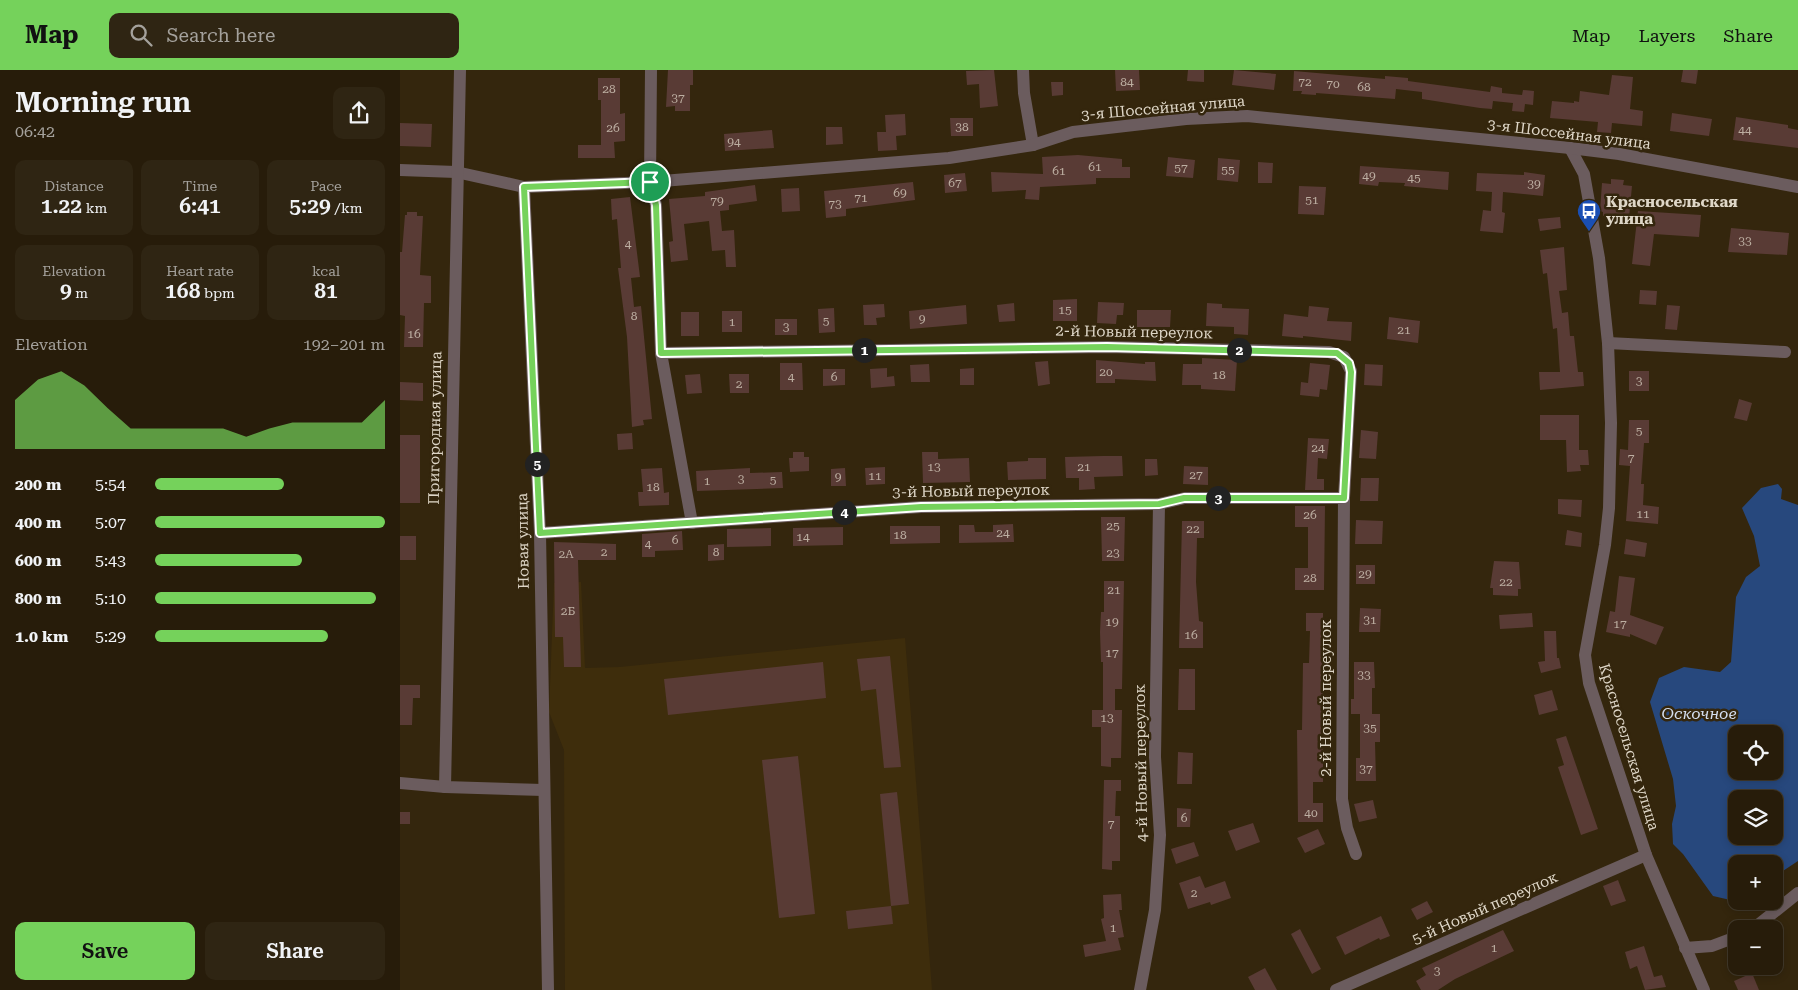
<!DOCTYPE html>
<html lang="en">
<head>
<meta charset="utf-8">
<style>
	body { margin:0; font-family:"Roboto Serif",serif; background:#2f2513; color:#f1f3f6; height:100vh; display:flex; flex-direction:column; font-size:19px; white-space:nowrap }
	* { box-sizing:border-box; margin:0 }
	p { font-size:16px; color:#a4a19c }
	.icon { flex:none; width:28px; height:28px; fill:none; stroke:currentColor; stroke-width:2; stroke-linecap:round; stroke-linejoin:round }
	.map { position:relative; flex:1; overflow:hidden }
	.sheet { display:flex; flex-direction:column; background:#271c0a; width:400px }
	.sheet>* { flex:none }
	.fabs { position:absolute; left:1328px; top:655px; display:grid; gap:10px }
	.fabs a { display:grid; place-items:center; width:55px; height:55px; border-radius:10px; background:#271c0a; box-shadow:0 2px 8px #0003,0 0 0 1px #433a2b; font-size:25px }
	.pin { position:absolute; display:grid; place-items:center; width:42px; height:42px; color:#fff; margin:-21px; border:2px solid #fff; border-radius:50%; box-shadow:0 1px 5px #0007 }
	.km { position:absolute; width:25px; height:25px; margin:-12px; border-radius:50%; background:#222; color:#fff; font-size:14px; line-height:25px; text-align:center }
	.round { display:grid; place-items:center; flex:none; width:52px; height:52px; border-radius:10px; background:#2f2513 }
	.head { display:flex; align-items:center; justify-content:space-between; height:85px; padding:0 15px }
	h1 { font-size:28px; font-weight:600; line-height:38px }
	.metrics { display:grid; grid-template-columns:repeat(3,1fr); gap:8px; height:85px; padding:5px 15px }
	.metrics div { display:grid; align-content:center; border-radius:10px; background:#2f2513; text-align:center }
	.metrics b { font-size:21px; font-weight:600 }
	.metrics small { font-size:14px; font-weight:400 }
	.metrics p { font-size:14px }
	.chart { height:140px; padding:10px 15px }
	.chart p { display:flex; justify-content:space-between }
	.chart svg { width:100%; height:90px; margin-top:5px; fill:#75d25b; opacity:.7 }
	.cta { display:flex; gap:10px; margin-top:auto; padding:10px 15px }
	.cta a { flex:1; height:58px; border-radius:10px; background:#75d25b; color:#111; font-size:20px; font-weight:600; line-height:58px; text-align:center }
	.cta a+a { background:#2f2513; color:#f1f3f6 }
	ul { padding:0 15px; list-style:none; font-size:16px }
	li { display:grid; grid-template-columns:80px 60px 1fr; align-items:center; height:38px }
	li i { height:12px; border-radius:6px; background:#75d25b }
	header { display:flex; align-items:center; gap:30px; box-sizing:border-box; height:70px; padding:0 25px; background:#75d25b; color:#111 }
	header strong { font-size:24px }
	nav { display:flex; gap:28px; margin-inline-start:auto; font-size:18px }
	.search { width:350px; height:45px; background:#2f2513; display:flex; align-items:center; gap:12px; box-sizing:border-box; padding:0 18px; border-radius:10px; color:#a4a19c; font-size:19px }
	main { display:flex; flex:1; min-height:0 }
	.map>svg:first-child { display:block }
</style>
</head>
<body>
<header>
<strong>Map</strong>
<div class="search"><svg class="icon" aria-label="search" viewBox="0 0 24 24"><circle cx="10" cy="10" r="6"/><path d="M15 15l6 6"/></svg>Search here</div>
<nav><a>Map</a><a>Layers</a><a>Share</a></nav>
</header>
<main>
<section class="sheet">
<div class="head"><div><h1>Morning run</h1><p>06:42</p></div><a class="round"><svg class="icon" aria-label="share" viewBox="0 0 24 24"><path d="M12 15V3M7 8l5-5 5 5M5 13v7h14v-7"/></svg></a></div>
<div class="metrics">
<div><p>Distance</p><b>1.22<small> km</small></b></div>
<div><p>Time</p><b>6:41</b></div>
<div><p>Pace</p><b>5:29<small> /km</small></b></div>
</div>
<div class="metrics">
<div><p>Elevation</p><b>9<small> m</small></b></div>
<div><p>Heart rate</p><b>168<small> bpm</small></b></div>
<div><p>kcal</p><b>81</b></div>
</div>
<div class="chart"><p><span>Elevation</span>192–201 m</p>
<svg viewBox="0 0 160 44" preserveAspectRatio="none"><path d="M0 44V20L10 10L20 6L30 13L40 24L50 34L60 34L70 34L80 34L90 34L100 38L110 34L120 31L130 31L140 31L150 31L160 20V44z"/></svg>
</div>
<ul>
<li><b>200 m</b>5:54<i style="width:56%"></i></li>
<li><b>400 m</b>5:07<i style="width:100%"></i></li>
<li><b>600 m</b>5:43<i style="width:64%"></i></li>
<li><b>800 m</b>5:10<i style="width:96%"></i></li>
<li><b>1.0 km</b>5:29<i style="width:75%"></i></li>
</ul>
<div class="cta"><a>Save</a><a>Share</a></div>
</section>
<div class="map">
<svg width="1398" height="920" viewBox="0 0 1398 920">
	<rect width="100%" height="100%" fill="#34260d"/>
	<polygon fill="#3e2d0c" points="181,512 185,598 220,597 505,568 532,920 165,920 164,680 149,642 154,513"/>
	<path fill="#27487d" fill-rule="evenodd" d="M1378,414l4,5 -1,10 17,6v356l-24,16v-13h-38v37l3,1 -26,-6 -30,-42 -10,-10 -1,-20 4,-18 -3,-27 -23,-77 9,-24 25,-11 36,5 11,-10 5,-65 10,-20 14,-11 -6,-30 -12,-28 19,-20zM1336,664h38v37h-38zM1336,729h38v37h-38z"/>
	<g fill="#593b35">
		<polygon points="268,0 293,0 293,15 290,15 290,41 275,41 275,36 266,37"/>
		<polygon points="594,0 598,36 580,38 579,14 567,15 566,1"/>
		<polygon points="715,0 739,0 740,20 716,21"/>
		<polygon points="788,0 804,0 804,12 787,11"/>
		<polygon points="834,0 876,4 874,20 832,15"/>
		<polygon points="1283,0 1298,0 1296,14 1281,12"/>
		<polygon points="894,1 985,9 985,6 1008,8 1008,11 1090,22 1091,16 1102,18 1102,23 1122,25 1123,20 1134,21 1133,35 1125,34 1124,42 1112,41 1113,33 1093,31 1092,39 1080,38 1022,29 1022,22 996,19 995,29 916,23 916,25 901,24 902,21 893,21"/>
		<polygon points="1212,5 1233,7 1230,39 1243,41 1242,56 1212,53 1211,63 1197,62 1198,52 1150,48 1152,31 1174,33 1174,31 1179,32 1180,21 1209,25"/>
		<polygon points="198,8 220,8 220,44 225,43 225,71 214,72 215,88 178,88 178,75 201,75 201,30 198,30"/>
		<polygon points="651,12 663,12 663,25 652,26"/>
		<polygon points="1272,43 1312,49 1309,66 1270,61"/>
		<polygon points="505,44 506,65 496,66 497,80 478,81 477,62 486,62 485,45"/>
		<polygon points="1336,47 1388,55 1388,58 1398,60 1398,78 1333,70"/>
		<polygon points="550,48 573,48 573,66 551,66"/>
		<polygon points="0,53 32,54 31,77 0,76"/>
		<polygon points="426,57 442,57 443,74 426,75"/>
		<polygon points="372,60 374,78 325,81 324,64"/>
		<polygon points="678,85 722,89 722,97 730,97 730,108 696,108 696,114 640,117 639,130 625,129 626,120 592,122 591,102 643,104 642,87"/>
		<polygon points="768,87 795,90 793,108 766,106"/>
		<polygon points="818,88 840,90 838,112 817,110"/>
		<polygon points="858,92 873,93 872,113 858,113"/>
		<polygon points="960,96 1049,102 1048,120 1004,116 1005,113 979,112 978,116 959,114"/>
		<polygon points="1124,102 1145,105 1143,126 1103,122 1102,142 1105,143 1103,163 1080,161 1083,140 1091,141 1092,122 1076,121 1077,103 1124,105"/>
		<polygon points="565,103 567,121 545,123 544,105"/>
		<polygon points="1211,109 1224,110 1223,115 1232,116 1229,148 1203,146 1203,142 1200,141 1202,113 1211,114"/>
		<polygon points="513,112 515,130 446,139 446,146 426,148 424,121"/>
		<polygon points="355,115 357,131 329,135 329,140 320,141 322,161 334,160 336,197 326,197 325,180 312,181 309,151 284,154 288,190 271,192 269,172 273,171 269,129 305,126 305,122"/>
		<polygon points="899,116 926,117 924,145 898,144"/>
		<polygon points="399,118 400,141 382,142 381,119"/>
		<polygon points="230,127 240,207 231,208 234,237 241,236 252,349 243,350 244,355 232,357 227,267 218,198 221,198 217,149 212,150 211,129"/>
		<polygon points="1238,141 1301,145 1299,167 1254,164 1250,196 1232,194"/>
		<polygon points="7,142 17,142 17,146 23,146 20,205 31,206 31,233 24,233 23,277 4,277 5,246 0,245 0,182 2,182 5,145 7,145"/>
		<polygon points="1160,147 1161,158 1140,161 1138,149"/>
		<polygon points="1331,158 1389,163 1387,185 1328,182"/>
		<polygon points="1164,177 1167,220 1159,221 1162,243 1168,242 1170,266 1174,266 1178,302 1183,302 1184,316 1140,320 1139,302 1160,302 1157,258 1153,259 1147,203 1143,204 1140,180"/>
		<polygon points="1240,220 1257,221 1256,235 1239,234"/>
		<polygon points="677,229 677,251 653,251 653,230"/>
		<polygon points="698,232 724,233 723,245 717,245 716,254 697,253"/>
		<polygon points="614,233 615,251 599,252 597,235"/>
		<polygon points="807,233 822,234 822,238 849,239 848,265 834,264 834,257 806,256"/>
		<polygon points="484,234 485,247 476,248 477,255 464,255 463,235"/>
		<polygon points="566,235 567,254 510,259 509,241"/>
		<polygon points="1267,235 1280,236 1277,260 1265,259"/>
		<polygon points="909,236 929,238 927,251 952,252 951,271 903,266 903,268 882,266 884,244 908,247"/>
		<polygon points="434,238 435,262 419,263 418,239"/>
		<polygon points="737,240 771,240 770,257 737,257"/>
		<rect x="322" y="241" width="20" height="21"/>
		<rect x="281" y="242" width="18" height="24"/>
		<polygon points="989,247 1020,251 1018,273 987,269"/>
		<rect x="375" y="249" width="22" height="16"/>
		<polygon points="802,288 837,290 835,321 801,319 801,315 782,315 783,294 802,294"/>
		<polygon points="696,290 745,294 745,292 755,292 756,311 715,309 715,313 696,313"/>
		<polygon points="648,291 650,314 638,316 635,292"/>
		<polygon points="380,293 402,293 403,320 380,320"/>
		<polygon points="910,293 930,295 927,320 920,319 919,327 900,325 901,312 908,313"/>
		<polygon points="529,294 530,312 511,312 510,295"/>
		<polygon points="965,294 983,295 982,316 964,315"/>
		<polygon points="487,298 487,307 494,306 495,316 471,318 470,299"/>
		<polygon points="574,298 574,315 560,315 560,299"/>
		<polygon points="423,299 445,299 445,315 423,316"/>
		<rect x="1229" y="301" width="20" height="20"/>
		<polygon points="300,304 302,323 287,324 285,305"/>
		<polygon points="329,304 349,304 349,323 330,323"/>
		<polygon points="0,312 23,313 23,331 0,330"/>
		<polygon points="1339,329 1352,333 1347,351 1334,348"/>
		<polygon points="1140,345 1179,345 1179,380 1188,380 1189,395 1180,395 1181,401 1167,402 1166,370 1140,370"/>
		<polygon points="1229,350 1249,350 1249,373 1244,373 1241,414 1244,414 1243,435 1259,437 1258,454 1226,451 1230,396 1219,395 1220,379 1228,380"/>
		<polygon points="961,360 978,362 976,389 959,388"/>
		<polygon points="232,363 233,379 218,380 217,364"/>
		<rect x="0" y="365" width="20" height="68"/>
		<polygon points="908,368 929,369 927,389 918,388 917,409 924,409 924,420 905,420"/>
		<polygon points="393,382 404,382 404,387 409,387 409,401 390,402 389,388 393,388"/>
		<polygon points="522,382 538,382 538,389 569,388 570,412 523,413"/>
		<polygon points="703,386 722,386 723,406 694,407 695,419 679,420 679,408 666,408 665,387"/>
		<polygon points="628,388 646,388 646,409 608,410 607,392 628,391"/>
		<polygon points="745,389 757,389 758,405 745,406"/>
		<polygon points="784,396 808,397 808,415 783,414"/>
		<polygon points="485,397 485,414 466,415 465,398"/>
		<polygon points="262,398 264,423 269,422 269,435 239,436 238,422 243,422 241,399"/>
		<polygon points="350,398 350,403 382,402 383,418 297,421 296,401"/>
		<polygon points="445,398 446,416 431,416 431,399"/>
		<polygon points="961,408 979,408 978,431 960,431"/>
		<polygon points="1158,429 1182,430 1181,447 1158,444"/>
		<polygon points="895,436 925,436 924,520 895,520 895,498 908,498 908,457 895,457"/>
		<polygon points="701,447 725,447 724,491 702,491"/>
		<polygon points="956,450 983,451 982,474 955,474"/>
		<polygon points="782,451 804,451 804,468 797,468 796,512 799,551 803,552 803,578 779,578"/>
		<polygon points="613,454 614,472 559,473 559,455 574,455 575,462 593,462 593,455"/>
		<polygon points="490,456 540,456 540,473 490,474"/>
		<polygon points="443,457 443,475 393,476 393,458"/>
		<polygon points="371,458 371,476 327,477 327,459"/>
		<polygon points="1167,460 1182,463 1181,477 1165,475"/>
		<polygon points="282,461 283,480 255,481 255,487 242,487 242,464"/>
		<rect x="0" y="466" width="16" height="24"/>
		<polygon points="1226,469 1247,473 1245,487 1224,484"/>
		<polygon points="154,472 216,474 216,490 178,490 181,597 164,597 163,567 155,567"/>
		<polygon points="324,474 324,490 308,491 308,475"/>
		<polygon points="1094,491 1119,492 1121,519 1118,519 1118,526 1093,525 1093,518 1090,518"/>
		<rect x="956" y="495" width="19" height="19"/>
		<polygon points="1219,506 1235,508 1230,545 1264,557 1256,575 1230,564 1230,567 1206,562 1210,541 1215,542"/>
		<polygon points="704,511 724,511 722,619 715,619 715,640 722,640 721,688 711,688 711,697 701,696 701,657 692,657 692,640 703,640 703,592 701,592 700,562 701,542 704,542"/>
		<polygon points="960,538 981,539 980,562 959,562"/>
		<polygon points="906,543 923,543 923,712 913,712 913,733 923,733 923,752 898,752 897,660 902,660 903,593 909,593 910,561 906,561"/>
		<polygon points="1132,543 1133,557 1100,559 1099,545"/>
		<polygon points="1144,561 1156,561 1157,588 1159,588 1161,598 1141,603 1138,592 1145,591"/>
		<polygon points="490,586 501,697 484,698 476,619 461,621 457,589"/>
		<polygon points="423,592 426,628 268,645 264,609"/>
		<polygon points="954,592 974,592 975,618 972,618 972,644 980,644 980,672 975,672 976,711 956,711 956,688 960,688 960,644 951,644 951,629 954,629"/>
		<polygon points="779,599 795,599 795,640 778,640"/>
		<polygon points="0,615 20,615 20,628 13,628 12,655 0,655"/>
		<polygon points="1152,620 1158,640 1139,645 1134,625"/>
		<polygon points="1166,666 1198,759 1181,765 1158,697 1164,695 1156,669"/>
		<polygon points="778,682 793,683 792,714 777,714"/>
		<polygon points="398,686 415,844 379,848 362,690"/>
		<polygon points="704,710 721,710 721,721 716,721 715,746 720,746 720,791 712,791 712,800 702,799"/>
		<polygon points="497,722 509,834 491,836 480,724"/>
		<polygon points="973,730 977,748 959,752 954,734"/>
		<polygon points="777,738 791,739 790,757 777,757"/>
		<rect x="0" y="742" width="10" height="12"/>
		<polygon points="853,753 860,772 836,781 828,761"/>
		<polygon points="918,759 925,774 905,783 897,768"/>
		<polygon points="794,772 799,786 776,794 771,779"/>
		<polygon points="800,806 805,818 825,811 831,828 811,835 810,832 788,839 779,813"/>
		<polygon points="1218,810 1226,831 1211,836 1203,816"/>
		<polygon points="721,824 722,840 719,840 724,867 718,868 721,880 685,887 683,875 706,871 701,849 704,848 703,825"/>
		<polygon points="1027,831 1033,842 1017,850 1011,839"/>
		<polygon points="491,836 493,854 448,859 446,841"/>
		<polygon points="981,846 990,866 980,870 979,868 945,885 936,867"/>
		<polygon points="900,859 921,899 912,904 891,864"/>
		<polygon points="1103,860 1114,881 1055,909 1038,920 1021,920 1016,911 1026,905 1022,898"/>
		<polygon points="1244,876 1254,907 1262,905 1266,917 1245,920 1237,896 1230,899 1225,882"/>
		<polygon points="865,898 877,920 855,920 848,907"/>
		<polygon points="1352,903 1359,920 1338,920 1334,911"/>
	</g>
	<g fill="none" stroke-linecap="round" stroke-linejoin="round">
		<g stroke="#6b5c5e" stroke-width="12">
			<polyline points="623,0 624,23 633,75"/>
			<polyline points="1170,78 1184,104 1199,188 1208,273 1211,353 1209,438 1205,475 1185,585 1189,613 1246,785 1304,920"/>
			<polyline points="0,100 56,102 124,117"/>
			<polyline points="1208,273 1385,282"/>
			<polyline points="261,283 707,277 929,282 944,287 951,301 944,428 942,729 947,758 956,784"/>
			<polyline points="292,453 261,283 256,135 250,112 549,88 633,75 673,62 786,49 847,46 1170,78 1219,84 1398,117"/>
			<polyline points="140,463 521,437 759,434 785,428 944,428"/>
			<polyline points="0,713 45,717 143,720"/>
			<polyline points="45,717 60,0"/>
			<polyline points="1353,859 1398,823"/>
			<polyline points="1285,878 1312,876 1336,867"/>
			<polyline points="148,920 140,463 124,117 250,112 251,0"/>
			<polyline points="740,920 755,840 760,765 755,687 759,434"/>
			<polyline points="936,920 1246,785"/>
		</g>
	</g>
	<g fill="none" stroke-linecap="round" stroke-linejoin="round">
		<g stroke="#fff" stroke-width="10">
			<polygon id="route" points="250,112 256,135 261,283 707,277 937,283 949,293 951,302 944,428 784,428 759,434 521,437 140,463 124,117"/>
		</g>
		<use href="#route" stroke="#75d25b" stroke-width="6"/>
	</g>
	<defs>
		<g id="bus-pin" transform="scale(1.25)"><path d="M0 17L-7.5 6A9.5 9.5 0 1 1 7.5 6Z" fill="#1a4fb4" stroke="#34260d"/><path d="M-5-6H5V4H4V6H2V4H-2V6H-4V4H-5ZM-3.5-4V0h7V-4ZM-3.5 1.2v1.5H-2V1.2ZM2 1.2v1.5H3.5V1.2Z" fill="#fff"/></g>
	</defs>
	<g fill-rule="evenodd">
		<use href="#bus-pin" x="1189" y="141"/>
	</g>
	<g text-anchor="middle" stroke-width="5" stroke-linejoin="round" paint-order="stroke">
		<g font-size="12" fill="#bdafa2">
			<text x="727" y="16">84</text>
			<text x="905" y="16">72</text>
			<text x="933" y="18">70</text>
			<text x="964" y="21">68</text>
			<text x="209" y="23">28</text>
			<text x="278" y="32">37</text>
			<text x="562" y="61">38</text>
			<text x="213" y="62">26</text>
			<text x="1345" y="64">44</text>
			<text x="334" y="76">94</text>
			<text x="695" y="101">61</text>
			<text x="781" y="102">57</text>
			<text x="828" y="104">55</text>
			<text x="659" y="105">61</text>
			<text x="969" y="110">49</text>
			<text x="1014" y="112">45</text>
			<text x="555" y="117">67</text>
			<text x="1134" y="118">39</text>
			<text x="500" y="127">69</text>
			<text x="461" y="132">71</text>
			<text x="912" y="134">51</text>
			<text x="317" y="135">79</text>
			<text x="435" y="138">73</text>
			<text x="1345" y="175">33</text>
			<text x="228" y="178">4</text>
			<text x="665" y="244">15</text>
			<text x="234" y="250">8</text>
			<text x="522" y="253">9</text>
			<text x="426" y="255">5</text>
			<text x="332" y="256">1</text>
			<text x="386" y="261">3</text>
			<text x="1004" y="264">21</text>
			<text x="14" y="268">16</text>
			<text x="706" y="306">20</text>
			<text x="819" y="309">18</text>
			<text x="391" y="311">4</text>
			<text x="434" y="311">6</text>
			<text x="1239" y="315">3</text>
			<text x="339" y="318">2</text>
			<text x="1239" y="365">5</text>
			<text x="918" y="382">24</text>
			<text x="1231" y="392">7</text>
			<text x="534" y="401">13</text>
			<text x="684" y="401">21</text>
			<text x="796" y="409">27</text>
			<text x="475" y="410">11</text>
			<text x="438" y="411">9</text>
			<text x="341" y="413">3</text>
			<text x="373" y="414">5</text>
			<text x="307" y="415">1</text>
			<text x="253" y="421">18</text>
			<text x="1243" y="448">11</text>
			<text x="910" y="449">26</text>
			<text x="713" y="460">25</text>
			<text x="793" y="463">22</text>
			<text x="603" y="467">24</text>
			<text x="500" y="469">18</text>
			<text x="403" y="471">14</text>
			<text x="275" y="474">6</text>
			<text x="248" y="478">4</text>
			<text x="204" y="486">2</text>
			<text x="316" y="486">8</text>
			<text x="713" y="487">23</text>
			<text x="166" y="488">2А</text>
			<text x="965" y="508">29</text>
			<text x="910" y="512">28</text>
			<text x="1106" y="516">22</text>
			<text x="714" y="524">21</text>
			<text x="168" y="545">2Б</text>
			<text x="970" y="554">31</text>
			<text x="712" y="556">19</text>
			<text x="1220" y="558">17</text>
			<text x="791" y="569">16</text>
			<text x="712" y="587">17</text>
			<text x="964" y="609">33</text>
			<text x="707" y="652">13</text>
			<text x="970" y="662">35</text>
			<text x="966" y="703">37</text>
			<text x="911" y="747">40</text>
			<text x="784" y="752">6</text>
			<text x="711" y="758">7</text>
			<text x="794" y="827">2</text>
			<text x="713" y="862">1</text>
			<text x="1094" y="882">1</text>
			<text x="1037" y="905">3</text>
		</g>
		<g font-size="15" fill="#ded6c7" stroke="#34260d">
			<text transform="translate(763 38) rotate(-5)" y="5">3-я Шоссейная улица</text>
			<text transform="translate(1169 64) rotate(7)" y="5">3-я Шоссейная улица</text>
			<text transform="translate(734 262) rotate(1)" y="5">2-й Новый переулок</text>
			<text transform="translate(35 358) rotate(-89)" y="5">Пригородная улица</text>
			<text transform="translate(571 421) rotate(-1)" y="5">3-й Новый переулок</text>
			<text transform="translate(123 471) rotate(-91)" y="5">Новая улица</text>
			<text transform="translate(926 628) rotate(-90)" y="5">2-й Новый переулок</text>
			<text transform="translate(1229 677) rotate(73)" y="5">Красносельская улица</text>
			<text transform="translate(741 693) rotate(-91)" y="5">4-й Новый переулок</text>
			<text transform="translate(1085 838) rotate(-24)" y="5">5-й Новый переулок</text>
		</g>
		<g font-size="15" font-weight="bold" fill="#ded6c7" stroke="#34260d" text-anchor="start">
			<text x="1206" y="137">Красносельская<tspan x="1206" dy="17">улица</tspan></text>
		</g>
		<g font-size="16" font-style="italic" fill="#d4deef" stroke="#34260d">
			<text x="1299" y="649">Оскочное</text>
		</g>
	</g>
</svg>
<div class="fabs">
<a><svg class="icon" aria-label="locate" viewBox="0 0 24 24"><circle cx="12" cy="12" r="6"/><path d="M12 2v4M12 18v4M2 12h4M18 12h4"/></svg></a>
<a><svg class="icon" aria-label="layers" viewBox="0 0 24 24"><path d="M12 4l9 5-9 5-9-5zM3 14l9 5 9-5"/></svg></a>
<a>+</a>
<a>−</a>
</div>
<div class="pin" style="left:250px;top:112px;background:#1e9e55"><svg class="icon" aria-label="arrive" viewBox="0 0 24 24"><path d="M6 21V4h12l-3 4 3 4H6"/></svg></div>
<b class="km" style="left:464px;top:280px">1</b>
<b class="km" style="left:839px;top:280px">2</b>
<b class="km" style="left:818px;top:428px">3</b>
<b class="km" style="left:444px;top:442px">4</b>
<b class="km" style="left:137px;top:394px">5</b>
</div>
</main>
</body>
</html>
